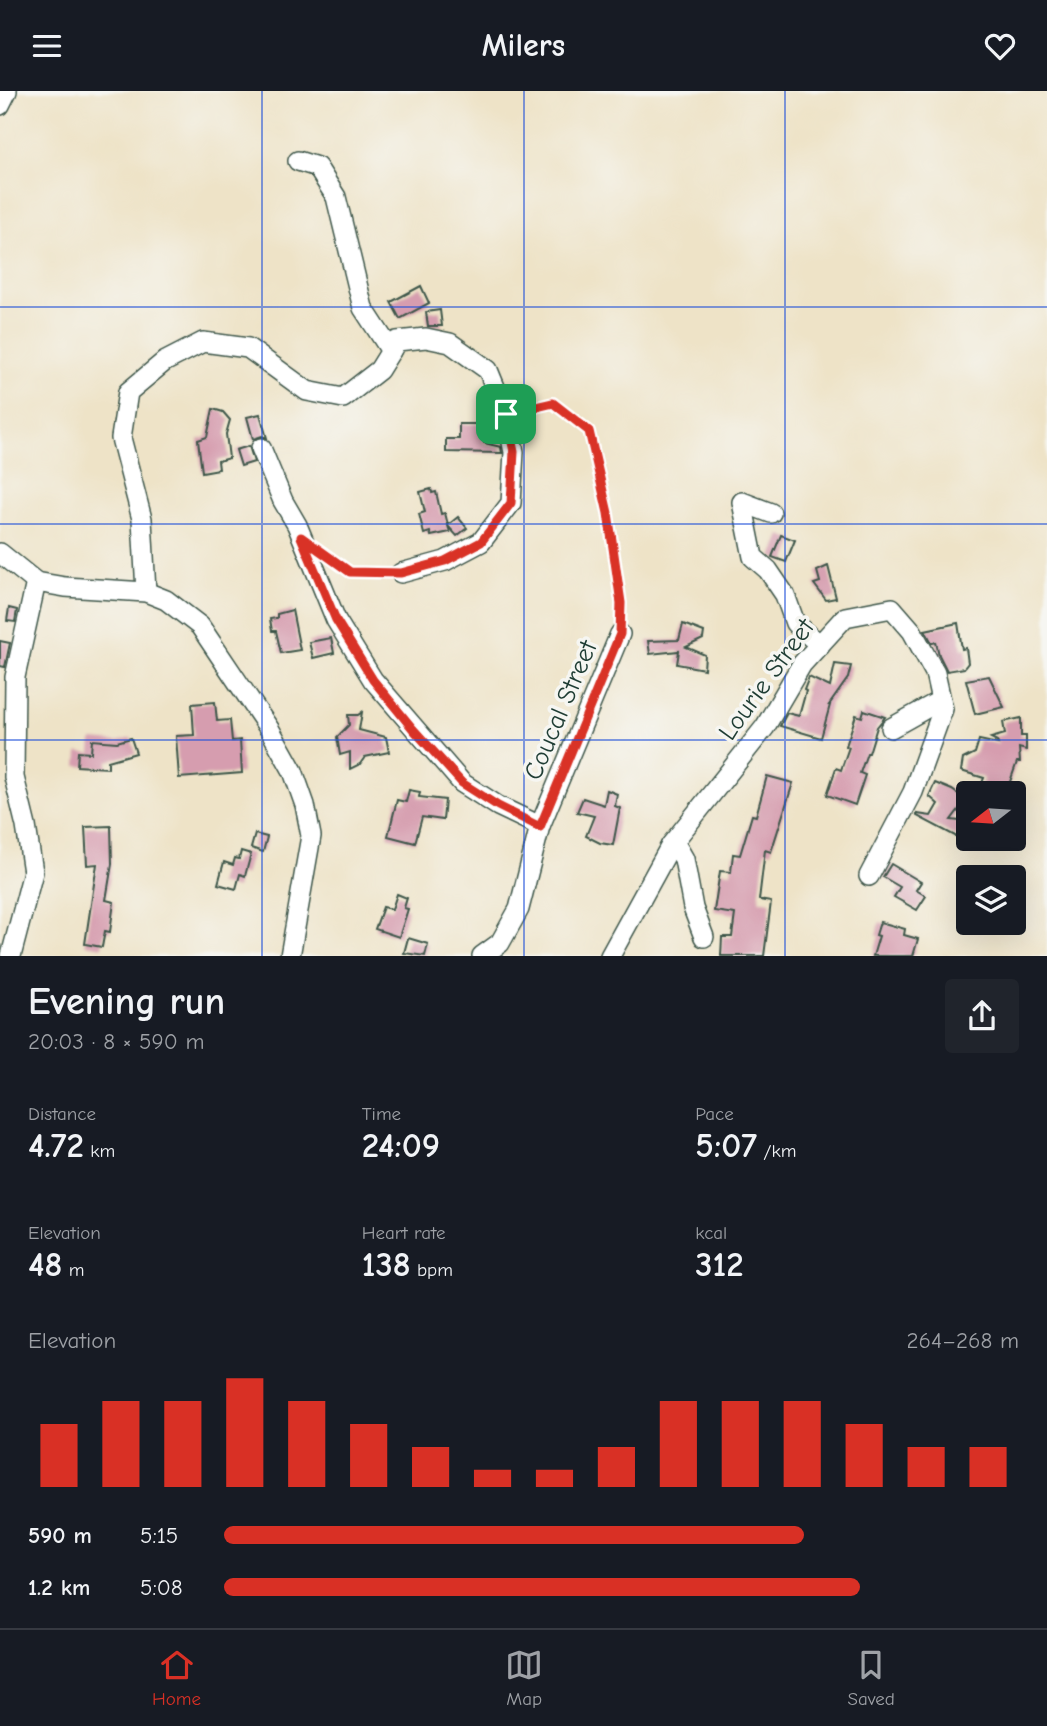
<!DOCTYPE html>
<html lang="en">
<head>
<meta charset="utf-8">
<style>
	body { margin:0; font-family:"Comic Neue",sans-serif; background:#20242c; color:#f1f3f6; height:100vh; display:flex; flex-direction:column; font-size:26px; white-space:nowrap }
	* { box-sizing:border-box; margin:0 }
	p { font-size:23px; color:#9ea1a6 }
	.icon { flex:none; width:38px; height:38px; fill:none; stroke:currentColor; stroke-width:2; stroke-linecap:round; stroke-linejoin:round }
	.map { position:relative; height:865px; overflow:hidden }
	.sheet { display:flex; flex-direction:column; background:#171b24; flex:1 }
	.sheet>* { flex:none }
	.needle { width:46px; rotate:253deg }
	.tools { position:absolute; left:956px; top:690px; display:grid; gap:14px }
	.tools a { display:grid; place-items:center; width:70px; height:70px; border-radius:7px; background:#171b24; box-shadow:0 7px 28px #0002; font-size:35px }
	.pin { position:absolute; display:grid; place-items:center; width:60px; height:60px; color:#fff; margin:-30px; border-radius:14px; box-shadow:0 4px 10px #0006 }
	.round { display:grid; place-items:center; flex:none; width:74px; height:74px; border-radius:7px; background:#20242c }
	.overview { display:flex; align-items:center; justify-content:space-between; height:119px; padding:0 28px }
	h1 { font-size:38px; font-weight:800; line-height:52px }
	.metrics { display:grid; grid-template-columns:repeat(3,1fr); gap:10px; height:119px; padding:7px 28px }
	.metrics div { display:grid; align-content:center }
	.metrics b { font-size:35px; font-weight:800 }
	.metrics small { font-size:19px; font-weight:400 }
	.metrics p { font-size:19px }
	.chart { height:196px; padding:14px 28px }
	.chart p { display:flex; justify-content:space-between }
	.chart svg { width:100%; height:126px; margin-top:7px; stroke:#d93025; stroke-width:6 }
	ul { padding:0 28px; list-style:none; font-size:23px }
	li { display:grid; grid-template-columns:112px 84px 1fr; align-items:center; height:52px }
	li i { height:18px; border-radius:9px; background:#d93025 }
	header { display:flex; justify-content:space-between; align-items:center; height:91px; padding:0 28px; background:#171b24; font-size:32px; font-weight:800 }
	.dock { display:flex; justify-content:space-around; align-items:center; height:98px; border-top:2px solid #363941; background:#171b24; font-size:19px; color:#9ea1a6 }
	.dock a { display:grid; justify-items:center; gap:4px }
	.dock .on { color:#d93025 }
	.map>svg:first-child { display:block }
</style>
</head>
<body>
<header><svg class="icon" aria-label="menu" viewBox="0 0 24 24"><path d="M4 6h16M4 12h16M4 18h16"/></svg>Milers<svg class="icon" aria-label="heart" viewBox="0 0 24 24"><path d="M12 20l-8-8c-3-5 5-10 8-4 3-6 11-1 8 4z"/></svg></header>
<div class="map">
<svg width="1047" height="865" viewBox="0 0 1047 865">
	<rect width="100%" height="100%" fill="#f6f6f2"/>
	<filter id="ink" filterUnits="userSpaceOnUse"><feTurbulence type="fractalNoise" baseFrequency=".0143" numOctaves="2"/><feDisplacementMap in="SourceGraphic" scale="14" xChannelSelector="R" yChannelSelector="G"/><feConvolveMatrix kernelMatrix="1 2 1 2 8 2 1 2 1" color-interpolation-filters="sRGB"/></filter>
	<filter id="wash" filterUnits="userSpaceOnUse"><feTurbulence type="fractalNoise" baseFrequency=".00686" numOctaves="4" result="noise"/><feDisplacementMap in="SourceGraphic" scale="28" xChannelSelector="R" yChannelSelector="G"/><feGaussianBlur stdDeviation="1.57" result="paint"/><feColorMatrix in="noise" values="0 0 0 0 0 0 0 0 0 0 0 0 0 0 0 0 0 1.4 0 .05"/><feComposite in="paint" operator="in"/></filter>
	<g filter="url(#wash)">
		<rect width="100%" height="100%" fill="#eee3c7"/>
		<g id="blocks">
			<g fill="#d69daf">
				<polygon points="421,195 429,212 400,228 391,211"/>
				<polygon points="440,219 442,235 428,235 426,221"/>
				<polygon points="213,318 223,321 230,329 226,343 229,367 218,370 219,378 202,381 198,349 207,346"/>
				<polygon points="260,323 267,347 262,345 253,348 247,326"/>
				<polygon points="459,333 484,333 484,352 501,356 502,362 446,361 446,348 459,348"/>
				<polygon points="249,355 254,371 241,375 236,359"/>
				<polygon points="431,398 432,402 436,401 441,423 445,422 448,434 458,426 467,437 457,445 448,435 450,441 431,445 430,441 424,443 419,423 425,421 420,401"/>
				<polygon points="781,444 795,449 786,471 772,466"/>
				<polygon points="828,475 836,507 826,509 814,493 820,491 817,480"/>
				<polygon points="9,517 17,519 15,531 7,530"/>
				<polygon points="292,519 300,559 281,562 276,540 272,540 270,528 277,527 277,523"/>
				<polygon points="958,532 962,558 966,557 968,572 964,577 947,580 939,564 936,551 932,552 925,539"/>
				<polygon points="683,533 704,541 703,548 686,556 705,564 704,578 677,573 679,560 650,563 648,550 679,549"/>
				<polygon points="331,547 334,562 313,567 309,551"/>
				<polygon points="0,550 10,552 5,576 0,575"/>
				<polygon points="835,573 851,575 848,587 829,614 830,614 821,647 780,635 787,622 799,625 806,600 804,599 809,586 830,596"/>
				<polygon points="989,585 1004,616 975,623 966,589"/>
				<polygon points="215,611 217,630 230,629 232,650 240,649 242,682 179,687 176,645 194,644 192,613"/>
				<polygon points="864,619 885,626 877,636 869,662 867,662 860,682 865,684 855,714 827,704 836,677 841,679 849,656 846,655 856,624 862,626"/>
				<polygon points="362,621 359,639 386,646 389,661 365,666 360,673 350,678 350,661 340,664 337,646 349,634 348,624 358,624"/>
				<polygon points="1021,627 1021,645 1026,645 1026,659 1019,657 1020,671 1017,671 1006,702 978,702 984,687 961,680 963,668 975,662 979,649 998,653 997,650 991,647 1005,643 1003,631"/>
				<polygon points="131,647 136,662 108,670 108,677 77,675 78,661 91,662 92,649 117,651"/>
				<polygon points="767,685 793,692 771,761 765,759 759,809 771,811 764,865 721,865 722,846 732,846 735,823 714,820 720,780 731,781 733,763 740,764 752,724 756,725"/>
				<polygon points="935,692 952,699 966,709 951,729 968,731 968,739 963,747 957,746 917,725 917,723 931,725 938,713 929,705"/>
				<polygon points="409,699 420,701 419,706 445,709 443,729 422,726 415,752 388,745 397,709 406,711"/>
				<polygon points="607,699 617,703 615,715 620,717 613,754 600,752 586,745 594,725 577,721 583,707 604,714"/>
				<polygon points="111,735 112,773 106,809 114,811 110,841 105,840 102,856 85,853 97,773 87,774 85,736"/>
				<polygon points="255,743 267,746 263,761 251,757"/>
				<polygon points="241,760 251,763 245,785 240,783 236,798 218,793 224,771 233,774 235,767 239,768"/>
				<polygon points="891,773 921,791 916,799 926,805 917,819 894,806 900,796 883,786"/>
				<polygon points="397,803 407,807 404,817 408,818 399,846 375,838 383,816 392,818"/>
				<polygon points="880,831 905,838 904,844 918,848 913,865 873,865 879,845 876,844"/>
				<polygon points="408,847 428,853 425,865 404,862"/>
			</g>
		</g>
	</g>
	<g filter="url(#ink)">
		<use href="#blocks" fill-opacity="0" stroke="#3e564a" stroke-width="2"/>
		<g fill="none" stroke-linecap="round" stroke-linejoin="round">
			<g stroke="#3e564a" stroke-width="22">
				<g id="minor">
					<polyline points="0,14 7,0"/>
					<polyline points="298,70 317,76 336,106 363,217 391,260"/>
					<polyline points="261,357 283,410 297,434 336,529 373,589 462,692 498,715 540,735"/>
					<polyline points="771,422 742,411 753,466 768,479 785,504 795,532 820,554"/>
					<polyline points="0,462 36,491 65,496 146,501 166,509 200,535 270,639 293,680 305,714 311,745 290,865"/>
					<polyline points="146,501 142,428 121,347 128,301 164,271 203,251 248,257 307,300 343,307 379,279 397,250 426,247 450,252 488,279 506,323 514,361 511,412 481,451 445,470 401,482"/>
					<polyline points="891,637 941,609"/>
					<polyline points="671,754 676,754 684,768 693,817 704,846"/>
					<polyline points="11,865 33,781 26,735 14,686 15,586 36,491"/>
					<polyline points="482,865 500,852 519,818 540,735 620,543"/>
					<polyline points="610,865 671,754 765,636 802,573 845,526 892,517 912,540 935,582 943,618 913,701 869,785"/>
				</g>
			</g>
			<g stroke="#3e564a" stroke-width="2.5" stroke-dasharray="2 5" stroke-linecap="butt">
				<polyline points="523,319 553,312 589,339 608,422 621,512 620,526"/>
				<polyline points="329,466 350,481 384,482"/>
			</g>
			<use href="#minor" stroke="#fff" stroke-width="19"/>
		</g>
	</g>
	<g fill="none" stroke-linecap="round" stroke-linejoin="round" filter="url(#ink)">
		<g stroke="#fff" stroke-width="14">
			<polygon id="route" points="553,312 589,340 608,422 621,512 620,543 540,736 498,715 462,692 413,638 373,589 336,529 301,446 350,481 401,482 445,470 481,451 511,412 514,361 506,323"/>
		</g>
		<use href="#route" stroke="#d93025" stroke-width="9"/>
	</g>
	<path fill="none" stroke="#1d4ed8" stroke-width="2" stroke-opacity="0.55" d="M262,0v865M524,0v865M785,0v865M0,216h1047M0,433h1047M0,649h1047"/>
	<g text-anchor="middle" stroke-width="7" stroke-linejoin="round" paint-order="stroke">
		<g font-size="26" fill="#1f3d34" stroke="#f6f6f2">
			<text transform="translate(766 588) rotate(-54)" y="9">Lourie Street</text>
			<text transform="translate(560 619) rotate(-67)" y="9">Coucal Street</text>
		</g>
	</g>
</svg>
<div class="tools">
<a><svg class="needle" viewBox="-14 -14 28 28"><path d="M0-13l5 13h-10z" fill="#e53935"/><path d="M0 13l5-13h-10z" fill="#9ea1a6"/></svg></a>
<a><svg class="icon" aria-label="layers" viewBox="0 0 24 24"><path d="M12 4l9 5-9 5-9-5zM3 14l9 5 9-5"/></svg></a>
</div>
<div class="pin" style="left:506px;top:323px;background:#1e9e55"><svg class="icon" aria-label="arrive" viewBox="0 0 24 24"><path d="M6 21V4h12l-3 4 3 4H6"/></svg></div>
</div>
<section class="sheet">
<div class="overview"><div><h1>Evening run</h1><p>20:03 · 8 × 590 m</p></div><a class="round"><svg class="icon" aria-label="share" viewBox="0 0 24 24"><path d="M12 15V3M7 8l5-5 5 5M5 13v7h14v-7"/></svg></a></div>
<div class="metrics">
<div><p>Distance</p><b>4.72<small> km</small></b></div>
<div><p>Time</p><b>24:09</b></div>
<div><p>Pace</p><b>5:07<small> /km</small></b></div>
</div>
<div class="metrics">
<div><p>Elevation</p><b>48<small> m</small></b></div>
<div><p>Heart rate</p><b>138<small> bpm</small></b></div>
<div><p>kcal</p><b>312</b></div>
</div>
<div class="chart"><p><span>Elevation</span>264–268 m</p>
<svg viewBox="0 0 160 44" preserveAspectRatio="none"><path d="M5 44V22M15 44V14M25 44V14M35 44V6M45 44V14M55 44V22M65 44V30M75 44V38M85 44V38M95 44V30M105 44V14M115 44V14M125 44V14M135 44V22M145 44V30M155 44V30"/></svg>
</div>
<ul>
<li><b>590 m</b>5:15<i style="width:73%"></i></li>
<li><b>1.2 km</b>5:08<i style="width:80%"></i></li>
</ul>
</section>
<nav class="dock">
<a class="on"><svg class="icon" aria-label="home" viewBox="0 0 24 24"><path d="M3 11l9-7 9 7M6 9v11h12V9"/></svg>Home</a>
<a><svg class="icon" aria-label="map" viewBox="0 0 24 24"><path d="M3 6l6-2 6 2 6-2v14l-6 2-6-2-6 2zM9 4v14M15 6v14"/></svg>Map</a>
<a><svg class="icon" aria-label="saved" viewBox="0 0 24 24"><path d="M7 4h10v16l-5-4-5 4z"/></svg>Saved</a>
</nav>
</body>
</html>
